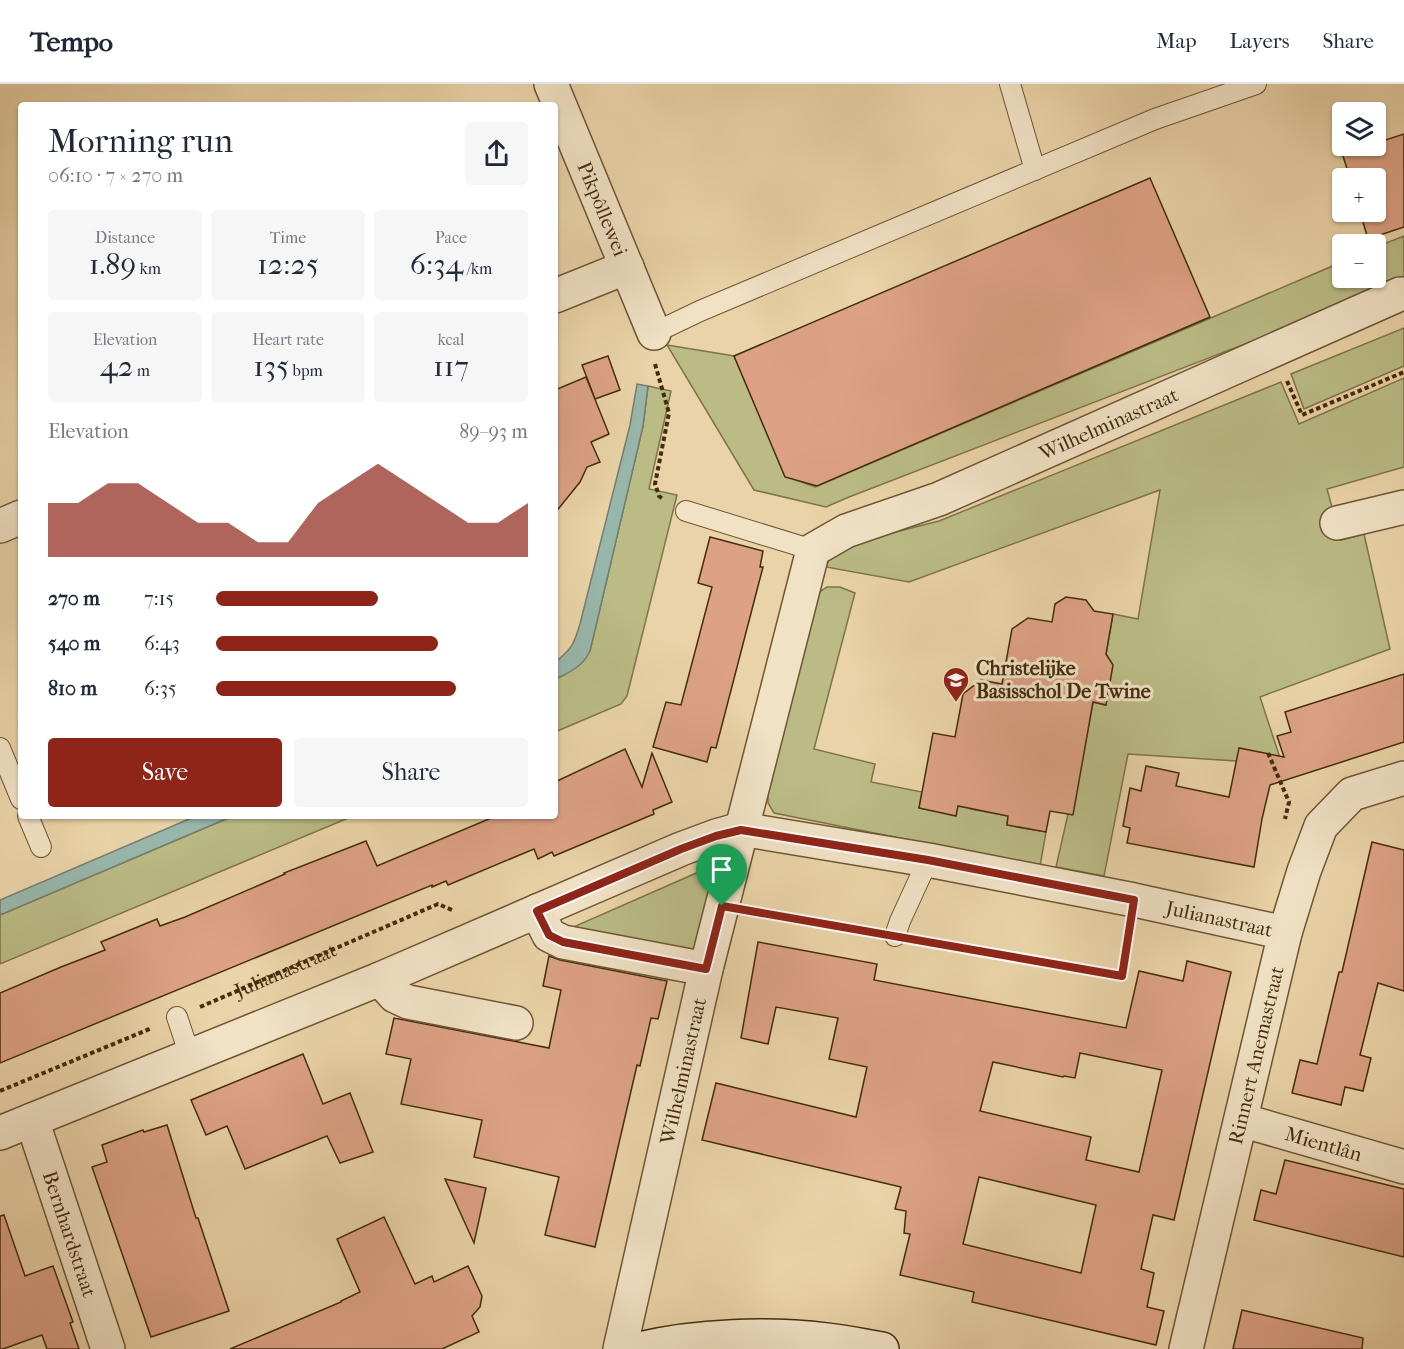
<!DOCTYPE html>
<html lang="en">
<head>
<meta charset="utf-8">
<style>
	body { margin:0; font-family:"IM FELL French Canon",serif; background:#f6f6f7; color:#1f2937; height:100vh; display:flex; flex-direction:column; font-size:22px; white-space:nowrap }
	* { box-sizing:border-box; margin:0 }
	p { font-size:20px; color:#747a83 }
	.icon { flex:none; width:33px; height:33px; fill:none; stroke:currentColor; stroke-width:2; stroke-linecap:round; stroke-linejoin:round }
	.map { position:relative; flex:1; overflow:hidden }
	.panel { position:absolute; left:18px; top:18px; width:540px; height:717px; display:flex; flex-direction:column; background:#fff; border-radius:6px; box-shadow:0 2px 4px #0004 }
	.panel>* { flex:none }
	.tools { position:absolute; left:1332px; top:18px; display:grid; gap:12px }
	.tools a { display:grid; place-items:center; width:54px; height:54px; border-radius:6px; background:#fff; box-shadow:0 2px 4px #0004; font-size:30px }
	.pin { position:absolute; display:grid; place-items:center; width:51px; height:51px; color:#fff; margin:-62px -26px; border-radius:50% 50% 50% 0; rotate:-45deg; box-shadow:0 0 6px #0007 }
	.pin .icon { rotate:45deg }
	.round { display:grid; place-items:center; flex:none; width:63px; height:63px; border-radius:6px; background:#f6f6f7 }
	.overview { display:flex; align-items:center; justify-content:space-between; height:102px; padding:0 30px }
	h1 { font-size:33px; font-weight:600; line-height:45px }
	.metrics { display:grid; grid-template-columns:repeat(3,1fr); gap:9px; height:102px; padding:6px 30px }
	.metrics div { display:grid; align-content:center; border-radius:6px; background:#f6f6f7; text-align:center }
	.metrics b { font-size:30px; font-weight:600 }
	.metrics small { font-size:16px; font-weight:400 }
	.metrics p { font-size:16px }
	.chart { height:168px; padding:12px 30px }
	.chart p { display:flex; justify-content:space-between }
	.chart svg { width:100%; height:108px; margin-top:6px; fill:#8f2418; opacity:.7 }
	.action { display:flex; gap:12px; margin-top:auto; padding:12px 30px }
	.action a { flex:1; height:69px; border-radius:6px; background:#8f2418; color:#fff; font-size:24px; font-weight:600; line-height:69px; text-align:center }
	.action a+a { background:#f6f6f7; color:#1f2937 }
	ul { padding:0 30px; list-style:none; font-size:20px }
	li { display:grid; grid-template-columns:96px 72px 1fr; align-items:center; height:45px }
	li i { height:15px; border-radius:8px; background:#8f2418 }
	header { display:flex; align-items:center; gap:36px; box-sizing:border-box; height:84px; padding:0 30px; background:#fff; border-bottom:2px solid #e0e1e3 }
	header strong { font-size:28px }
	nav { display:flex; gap:33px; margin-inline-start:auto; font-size:21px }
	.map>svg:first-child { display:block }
</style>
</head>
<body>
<header>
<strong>Tempo</strong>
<nav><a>Map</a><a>Layers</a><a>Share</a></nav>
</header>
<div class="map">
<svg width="1404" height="1265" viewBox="0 0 1404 1265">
	<rect width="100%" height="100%" fill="#ead3a8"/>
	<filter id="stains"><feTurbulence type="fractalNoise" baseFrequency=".00333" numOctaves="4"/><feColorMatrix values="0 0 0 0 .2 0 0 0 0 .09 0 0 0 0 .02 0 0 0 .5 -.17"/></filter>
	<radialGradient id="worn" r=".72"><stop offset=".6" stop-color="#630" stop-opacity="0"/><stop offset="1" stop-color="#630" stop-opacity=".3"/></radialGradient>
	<g fill="#babb85" stroke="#7f7448" stroke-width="1.5">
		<polygon points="1404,152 1404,201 1395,202 849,413 826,423 754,406 667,261 734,272 785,392 815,403 1342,178 1342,194 1376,194 1376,163"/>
		<polygon points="1404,244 1404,282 1304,325 1291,290"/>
		<polygon points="1404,294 1404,383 1327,405 1341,456 1364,450 1390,565 1260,613 1282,680 1128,670 1104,792 1056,783 1068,730 1073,726 1093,618 1105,621 1106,570 1113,530 1138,535 1160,406 909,498 826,483 833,464 939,437 1281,298 1299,340"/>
		<polygon points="648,302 671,307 649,405 677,411 627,612 621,620 555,648 555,595 564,591 590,567 643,342"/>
		<polygon points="827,503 840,503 855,509 814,665 875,680 871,698 922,708 919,724 955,731 958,721 970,723 970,725 1008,732 1007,741 1046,748 1040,782 774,729 768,719 768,703 816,510"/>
		<polygon points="233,732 353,732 0,880 0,831"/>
		<polygon points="701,787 712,798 692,879 571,844"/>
	</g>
	<g fill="#98b7ac" stroke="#767f6c" stroke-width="1.5">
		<path d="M637,300l11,2 -5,40 -53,225c-7,15 -19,21 -35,28v-17c17,-13 19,-18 25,-38l50,-199z"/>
		<polygon points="196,732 233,732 0,831 0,816"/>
	</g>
	<g fill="#dda285" stroke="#442c0c" stroke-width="1.5" fill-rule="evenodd">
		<polygon points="1404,50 1404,143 1368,155 1360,128 1376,128 1376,94 1350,94 1342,69 1367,62 1376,62 1376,59"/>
		<polygon points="1150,94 1210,233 817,402 785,393 734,272"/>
		<polygon points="608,272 620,306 595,315 582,281"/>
		<polygon points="586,293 609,350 591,358 600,378 587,383 580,398 555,429 555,306"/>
		<polygon points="710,453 763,467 760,483 763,483 716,664 711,663 707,678 653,663 666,618 681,621 712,503 698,499"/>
		<polygon points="1066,513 1086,516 1094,527 1113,530 1106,570 1113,581 1106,621 1093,618 1073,731 1050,727 1046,748 1007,741 1008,732 958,722 956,732 919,724 933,649 955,653 963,610 981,596 1002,600 1012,545 1028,534 1052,538 1055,520"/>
		<polygon points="1404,590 1404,658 1270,701 1262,735 1254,783 1127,759 1130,744 1123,742 1130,704 1141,707 1146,682 1179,689 1176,702 1229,713 1239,664 1284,673 1277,652 1291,648 1285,628"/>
		<polygon points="625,665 642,703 652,669 672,718 653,726 654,730 554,772 552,768 538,775 534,765 448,801 446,797 432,803 432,801 0,979 0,909 61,883 105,866 101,858 157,835 160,842 185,833 285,790 284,789 366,757 377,782 496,732 555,732 555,698"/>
		<polygon points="1372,758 1404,766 1404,907 1378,899 1360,971 1371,974 1363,1007 1345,1003 1341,1021 1292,1009 1300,976 1317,980 1339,888 1342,888"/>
		<path d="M758,858l119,22 -3,16 252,48 13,-57 44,10 4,-20 44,11 -57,248 -21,-5 -12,54 13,4 -7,34 17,4 -8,34 -184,-43 2,-10 -74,-17 10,-41 -6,-1 2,-22 -11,-2 6,-22 -199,-47 14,-57 140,34 11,-50 -38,-8 9,-41 -62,-11 -8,37 -27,-6zM1080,969l82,17 -23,102 -53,-12 5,-23 -111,-26 13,-49 70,15 1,-1 11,2zM979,1093l117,28 -15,68 -118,-29z"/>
		<polygon points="549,872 560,876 667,897 658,935 651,934 640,982 637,981 595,1163 545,1151 559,1093 474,1073 482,1036 401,1020 411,975 386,970 394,934 549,964 561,906 543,902"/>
		<polygon points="303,970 323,1020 350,1009 373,1068 340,1079 327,1052 245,1085 227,1042 206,1051 191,1016"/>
		<polygon points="167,1041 196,1134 198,1134 229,1227 151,1253 92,1083 107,1078 102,1061 143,1046 144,1048"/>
		<polygon points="1285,1076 1404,1105 1404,1173 1254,1136 1261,1106 1276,1110"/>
		<polygon points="445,1095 486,1104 474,1159"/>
		<polygon points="4,1131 25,1192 53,1182 73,1238 70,1239 79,1265 47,1265 42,1251 3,1265 0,1265 0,1132"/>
		<polygon points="384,1133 415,1200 432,1192 434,1198 468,1182 482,1212 480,1223 472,1232 479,1248 442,1265 230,1265 341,1218 341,1217 360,1208 337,1155"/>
		<polygon points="1242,1226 1363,1254 1362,1265 1233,1265"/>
	</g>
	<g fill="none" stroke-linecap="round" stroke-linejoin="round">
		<g stroke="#6e5633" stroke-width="22">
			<g id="lane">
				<polyline points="1010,0 1035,86"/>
				<polyline points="654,249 700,227 1155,35 1256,0"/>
				<polyline points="686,427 813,466"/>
				<polyline points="0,664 21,715"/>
				<polyline points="28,732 41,763"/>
				<polyline points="895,852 900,837 928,776"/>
				<polyline points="177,933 190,972"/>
			</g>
		</g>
		<g stroke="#6e5633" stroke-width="36">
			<g id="street">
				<path id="s2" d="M551,0l103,249"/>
				<polyline points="555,212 627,183"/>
				<polyline points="1337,439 1404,423"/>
				<polyline points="0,442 21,433"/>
				<polyline points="537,827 549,851 563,858 706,885"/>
				<polyline points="380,895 395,912 408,918 516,939"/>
				<path id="s3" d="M32,1036l76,229"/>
				<path id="s4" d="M1241,1036l163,47"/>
				<path id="s5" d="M0,1049l380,-154 301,-130 35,-13 25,-7 187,31 206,40 151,33"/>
				<path id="s6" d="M620,1265l86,-380 107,-419 33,-19 93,-32 461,-205h4"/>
				<path id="s7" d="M1186,1265l99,-416 19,-62 17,-45 31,-32 52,-16"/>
			</g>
		</g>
		<g stroke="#442c0c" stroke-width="36">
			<path id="secondary" d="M639,1265c58,-14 129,-16 188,-9 19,2 37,6 55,9"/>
		</g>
		<g stroke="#442c0c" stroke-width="4" stroke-dasharray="4.5 3" stroke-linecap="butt">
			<polyline points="655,280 669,329 655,400 659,412 664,416"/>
			<polyline points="1287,297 1302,331 1404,288"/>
			<polyline points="1268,669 1289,718 1285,735"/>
			<polyline points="755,828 868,848"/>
			<polyline points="920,857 1122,892 1129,850"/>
			<path id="s1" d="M200,923l238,-103 14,6"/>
			<polyline points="0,1007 152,944"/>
		</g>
		<use href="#lane" stroke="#f1e2c6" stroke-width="20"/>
		<use href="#street" stroke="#f1e2c6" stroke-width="33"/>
		<use href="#secondary" stroke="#f1e2c6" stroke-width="33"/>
	</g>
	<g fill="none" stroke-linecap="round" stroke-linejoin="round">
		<g stroke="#fff" stroke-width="12">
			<polygon id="route" points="741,746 928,776 1134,816 1122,892 722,822 706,885 563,858 549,851 537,827 681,765 716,752"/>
		</g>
		<use href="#route" stroke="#8f2418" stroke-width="8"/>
	</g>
	<defs>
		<g id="school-pin" transform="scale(1.35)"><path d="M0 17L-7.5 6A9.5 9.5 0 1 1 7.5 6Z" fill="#8f2418" stroke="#f1e2c6"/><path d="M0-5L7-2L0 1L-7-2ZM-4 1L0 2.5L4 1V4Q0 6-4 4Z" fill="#fff"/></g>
	</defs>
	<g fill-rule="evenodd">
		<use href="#school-pin" x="956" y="596"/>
	</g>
	<g text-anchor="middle" stroke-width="6" stroke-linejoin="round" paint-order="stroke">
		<g font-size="20" fill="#442c0c" stroke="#f1e2c6">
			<text dy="7" stroke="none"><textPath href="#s2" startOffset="135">Pikpôllewei</textPath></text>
			<text dy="7" stroke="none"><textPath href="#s6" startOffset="1144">Wilhelminastraat</textPath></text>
			<text dy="7" stroke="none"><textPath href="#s5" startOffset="1288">Julianastraat</textPath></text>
			<text dy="7" stroke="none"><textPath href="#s1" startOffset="93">Julianastraat</textPath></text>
			<text dy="7" stroke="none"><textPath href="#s7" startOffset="302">Rinnert Anemastraat</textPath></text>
			<text dy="7" stroke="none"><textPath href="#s6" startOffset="285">Wilhelminastraat</textPath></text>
			<text dy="7" stroke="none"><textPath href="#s4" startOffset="86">Mientlân</textPath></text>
			<text dy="7" stroke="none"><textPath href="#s3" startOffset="120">Bernhardstraat</textPath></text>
		</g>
		<g font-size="20" font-weight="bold" fill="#442c0c" stroke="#f1e2c6" text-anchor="start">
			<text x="976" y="591">Christelijke<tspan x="976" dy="23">Basisschol De Twine</tspan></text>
		</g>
	</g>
	<rect width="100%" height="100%" filter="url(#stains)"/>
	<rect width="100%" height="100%" fill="url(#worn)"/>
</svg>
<div class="tools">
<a><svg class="icon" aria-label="layers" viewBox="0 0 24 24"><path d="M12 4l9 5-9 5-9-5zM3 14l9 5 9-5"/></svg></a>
<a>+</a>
<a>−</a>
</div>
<div class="pin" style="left:722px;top:822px;background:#1e9e55"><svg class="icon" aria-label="arrive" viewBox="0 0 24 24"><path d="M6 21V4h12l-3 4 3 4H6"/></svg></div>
<section class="panel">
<div class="overview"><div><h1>Morning run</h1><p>06:10 · 7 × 270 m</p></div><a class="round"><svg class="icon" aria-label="share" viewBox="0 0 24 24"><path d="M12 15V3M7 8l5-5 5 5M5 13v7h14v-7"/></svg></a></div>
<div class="metrics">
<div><p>Distance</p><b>1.89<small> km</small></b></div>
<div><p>Time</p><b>12:25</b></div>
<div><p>Pace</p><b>6:34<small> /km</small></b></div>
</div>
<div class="metrics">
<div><p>Elevation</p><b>42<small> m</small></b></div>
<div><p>Heart rate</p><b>135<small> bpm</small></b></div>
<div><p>kcal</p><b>117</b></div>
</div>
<div class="chart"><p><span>Elevation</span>89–93 m</p>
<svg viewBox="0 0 160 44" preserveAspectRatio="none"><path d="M0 44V22L10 22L20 14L30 14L40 22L50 30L60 30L70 38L80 38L90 22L100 14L110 6L120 14L130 22L140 30L150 30L160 22V44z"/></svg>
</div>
<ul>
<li><b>270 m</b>7:15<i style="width:52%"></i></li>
<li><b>540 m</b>6:43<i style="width:71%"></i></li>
<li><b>810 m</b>6:35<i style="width:77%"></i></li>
</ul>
<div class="action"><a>Save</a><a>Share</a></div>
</section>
</div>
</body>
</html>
